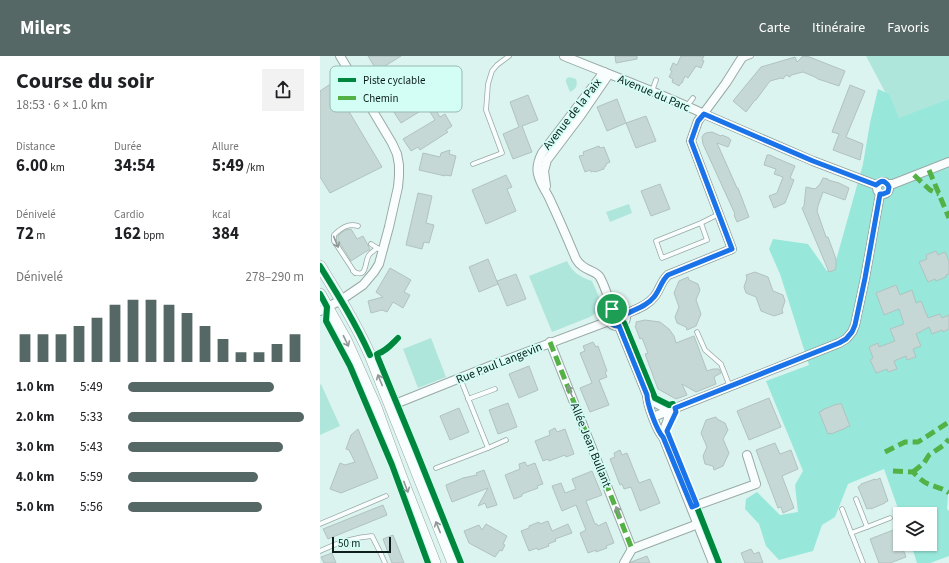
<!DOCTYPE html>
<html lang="fr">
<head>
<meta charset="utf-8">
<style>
	body { margin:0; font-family:"Source Sans 3",sans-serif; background:#f2f2f2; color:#202124; height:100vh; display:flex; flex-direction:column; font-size:15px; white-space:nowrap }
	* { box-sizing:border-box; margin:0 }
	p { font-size:13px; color:#757577 }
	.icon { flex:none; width:22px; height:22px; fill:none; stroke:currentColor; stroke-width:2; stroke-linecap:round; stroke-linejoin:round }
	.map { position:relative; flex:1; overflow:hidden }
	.details { display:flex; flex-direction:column; background:#fff; width:320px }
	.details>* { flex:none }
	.fabs { position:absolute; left:573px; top:451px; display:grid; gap:8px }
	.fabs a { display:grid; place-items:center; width:44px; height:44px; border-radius:0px; background:#fff; box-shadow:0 1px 3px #0004; font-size:20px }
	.scale { position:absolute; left:12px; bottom:10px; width:59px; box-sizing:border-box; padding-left:4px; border:2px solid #0d1d1a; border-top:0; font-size:11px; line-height:14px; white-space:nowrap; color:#0d1d1a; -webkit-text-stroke:3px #d2fef5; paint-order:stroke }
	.pin { position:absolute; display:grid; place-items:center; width:34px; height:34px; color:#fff; margin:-17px; border:2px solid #fff; border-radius:50%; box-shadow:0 1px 4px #0007 }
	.round { display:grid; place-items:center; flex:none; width:42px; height:42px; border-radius:0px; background:#f2f2f2 }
	.overview { display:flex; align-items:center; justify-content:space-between; height:68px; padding:0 16px }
	h1 { font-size:22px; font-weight:700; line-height:30px }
	.figures { display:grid; grid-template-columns:repeat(3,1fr); gap:6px; height:68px; padding:4px 16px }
	.figures div { display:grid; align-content:center }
	.figures b { font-size:17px; font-weight:700 }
	.figures small { font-size:11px; font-weight:400 }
	.figures p { font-size:11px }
	.chart { height:112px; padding:8px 16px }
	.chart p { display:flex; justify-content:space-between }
	.chart svg { width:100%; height:72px; margin-top:4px; stroke:#556865; stroke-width:6 }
	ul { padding:0 16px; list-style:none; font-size:13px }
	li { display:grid; grid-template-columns:64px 48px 1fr; align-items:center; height:30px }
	li i { height:10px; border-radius:5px; background:#556865 }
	header { display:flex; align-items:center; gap:24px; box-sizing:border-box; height:56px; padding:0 20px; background:#556865; color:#fff }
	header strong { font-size:19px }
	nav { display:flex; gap:22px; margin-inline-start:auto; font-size:14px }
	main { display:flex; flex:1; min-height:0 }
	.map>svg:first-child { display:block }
</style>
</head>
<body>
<header>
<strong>Milers</strong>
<nav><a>Carte</a><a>Itinéraire</a><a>Favoris</a></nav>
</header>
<main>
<section class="details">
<div class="overview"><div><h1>Course du soir</h1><p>18:53 · 6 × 1.0 km</p></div><a class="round"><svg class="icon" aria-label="share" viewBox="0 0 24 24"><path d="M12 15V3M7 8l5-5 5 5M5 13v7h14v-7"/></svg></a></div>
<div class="figures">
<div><p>Distance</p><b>6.00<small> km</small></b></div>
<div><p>Durée</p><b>34:54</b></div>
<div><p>Allure</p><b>5:49<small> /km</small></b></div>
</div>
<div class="figures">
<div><p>Dénivelé</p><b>72<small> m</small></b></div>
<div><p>Cardio</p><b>162<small> bpm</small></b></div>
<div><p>kcal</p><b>384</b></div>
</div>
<div class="chart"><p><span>Dénivelé</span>278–290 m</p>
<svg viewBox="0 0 160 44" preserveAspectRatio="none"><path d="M5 44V27M15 44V27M25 44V27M35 44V22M45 44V17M55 44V9M65 44V6M75 44V6M85 44V9M95 44V14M105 44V22M115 44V30M125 44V38M135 44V38M145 44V33M155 44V27"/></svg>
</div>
<ul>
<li><b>1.0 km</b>5:49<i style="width:83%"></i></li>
<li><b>2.0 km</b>5:33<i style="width:100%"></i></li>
<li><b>3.0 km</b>5:43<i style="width:88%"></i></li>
<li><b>4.0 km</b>5:59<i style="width:74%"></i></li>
<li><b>5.0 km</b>5:56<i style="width:76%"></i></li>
</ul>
</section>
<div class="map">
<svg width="629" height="507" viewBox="0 0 629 507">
	<rect width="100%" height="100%" fill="#dcf4ef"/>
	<g fill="#afe6dc">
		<polygon points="546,0 629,0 629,93 581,66"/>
		<path d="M249,21l7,2c2,6 0,10 -6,13l-4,-10v-3z"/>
		<polygon points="309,148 312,157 290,166 286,156"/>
		<path d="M247,205c5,11 13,16 25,20 6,15 16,26 -2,36l-38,15 -23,-56z"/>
		<circle cx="297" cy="261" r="5"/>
		<polygon points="111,282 126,321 98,332 83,293"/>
		<polygon points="1,328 20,370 0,379 0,329"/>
	</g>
	<polygon fill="#98e7db" points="558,33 569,38 579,62 629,43 629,437 628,438 627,453 629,455 629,500 610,507 597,507 591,488 610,488 610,458 580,458 564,413 528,428 515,461 502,469 493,495 459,504 446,490 439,468 425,453 426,443 437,436 460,459 478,456 475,429 483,415 446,325 489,309 460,218 449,193 453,183 488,188 507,215 515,208 543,108 550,67"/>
	<g fill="#c6d8d5" stroke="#b0c3bf">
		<polygon points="48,0 81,0 57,15"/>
		<polygon points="295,0 317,0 317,3 296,7"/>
		<polygon points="361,0 384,0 382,4 384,5 381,12 376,10 368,22 365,20 362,27 361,27 359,30 352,26 353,23 349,21 352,15 350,14 353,7 357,9"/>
		<polygon points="483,0 487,1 487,0 525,15 519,30 498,23 495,21 483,16 471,19 470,21 466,19 463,23 461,22 450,25 436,44 435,44 426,56 413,45 441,11 475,1 477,6"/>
		<polygon points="107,15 123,41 112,48 120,61 125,58 132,70 126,74 128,76 100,94 98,91 91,95 83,83 115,64 107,51 81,67 64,41 90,24 87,19 93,16 96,21"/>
		<polygon points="12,27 62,111 10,137 0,121 0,35"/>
		<polygon points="530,29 545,35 526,81 543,88 540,104 513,94 519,78 512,76"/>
		<polygon points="208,39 218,64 202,70 212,96 193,103 183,78 199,71 190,46"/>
		<polygon points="297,43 306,67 287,75 277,51"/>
		<polygon points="326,60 336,85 316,92 306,67"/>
		<polygon points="392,76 401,80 402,79 409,82 409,83 411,84 408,91 397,87 417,132 418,132 429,161 417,166 414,159 415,158 383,88 382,81 384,78 386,77"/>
		<polygon points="279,90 280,92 284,91 290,106 286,108 286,110 284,111 284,113 275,116 274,115 271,116 270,114 265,116 259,100 264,99 263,96"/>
		<polygon points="130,94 129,98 136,100 131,120 125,119 125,120 99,114 103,97 120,101 121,97"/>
		<polygon points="447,99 450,99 456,102 475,110 470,122 474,124 465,147 454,152 449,140 457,137 463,121 454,118 456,113 444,109"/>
		<polygon points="186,119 192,131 187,133 196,155 166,168 152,134"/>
		<polygon points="503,122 508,123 508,124 519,127 529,132 525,144 503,136 498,150 497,155 506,181 508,181 516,203 516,211 515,214 509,216 482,152 484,150 486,131 495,133 500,128"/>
		<polygon points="340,128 350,153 331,160 321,135"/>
		<polygon points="98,137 112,140 106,167 114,169 109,187 104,186 102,193 86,189"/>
		<polygon points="31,173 37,183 43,180 50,193 31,205 18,184 18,180 21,177 26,174"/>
		<polygon points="616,195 618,199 625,196 629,205 629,218 626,219 626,221 616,225 615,223 608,226 599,206 607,203 606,199"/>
		<polygon points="168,203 178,228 159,236 149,211"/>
		<polygon points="70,212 91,224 84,236 90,239 83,252 73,246 67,256 62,254 51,257 48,245 63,241 56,236"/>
		<polygon points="435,216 448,221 453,235 463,239 465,245 462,254 463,257 454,260 441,255 436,241 426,237 424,231 427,222 426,219"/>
		<polygon points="196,218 206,243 187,250 177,225"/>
		<polygon points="368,221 369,224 378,228 380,234 376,244 381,258 376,270 367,274 366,271 357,267 355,261 359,251 354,237 359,225"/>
		<polygon points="576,229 580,239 592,234 596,247 601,245 608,262 620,258 622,262 629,259 629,273 623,276 622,274 612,278 609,271 596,278 601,290 593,293 596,301 587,304 586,300 574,305 577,313 568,316 567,313 556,317 550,304 553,302 549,291 558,287 559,291 575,285 570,273 584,268 579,253 564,259 556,237"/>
		<polygon points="325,264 340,266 349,273 354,280 356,287 374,280 387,315 393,313 399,313 401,317 394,321 396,328 376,336 362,328 367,339 356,343 338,333 325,298 328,297 322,282 320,283 315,270 316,270 316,266"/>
		<polygon points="273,286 276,291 278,290 287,315 285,316 287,321 279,324 289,349 270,356 260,332 272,327 260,297 265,295 263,290"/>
		<polygon points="209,310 218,334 199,342 189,318"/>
		<polygon points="449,342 461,371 429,384 417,355"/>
		<polygon points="188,347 197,371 178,378 169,354"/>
		<polygon points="521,347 530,370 526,371 526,372 511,378 511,377 508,378 499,356 502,355 502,354 517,348 517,349"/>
		<polygon points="139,352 149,376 130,384 120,360"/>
		<polygon points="396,361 397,363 405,367 408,374 403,383 409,397 403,410 394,414 393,410 385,408 383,400 387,391 381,377 386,364"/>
		<polygon points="235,372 237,376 245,373 254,398 246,401 245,399 229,405 228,403 223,405 215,385 230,379 229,375"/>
		<polygon points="38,373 58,422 21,437 10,433 20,407 25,409 35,406 29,394 26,393 31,379"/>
		<polygon points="455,387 460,398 471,394 478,413 462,420 474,452 463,457 461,451 458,452 436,394"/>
		<polygon points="300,394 302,399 307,397 319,427 330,423 340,447 320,455 311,431 304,433 302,428 300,429 290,403 295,401 294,397"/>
		<polygon points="205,406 207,410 215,407 223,428 217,430 218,432 202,438 202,440 194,443 185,419 200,413 199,408"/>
		<polygon points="164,414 177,449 167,452 165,447 158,450 168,432 132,446 127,433 126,429 143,422 157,419 156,417"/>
		<polygon points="272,415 282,439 266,445 275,468 277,468 278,470 286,466 294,487 286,490 287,492 276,496 276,494 268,497 260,477 266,474 256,449 242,455 232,430 241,427 245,437 256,433 252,423"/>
		<polygon points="560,422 568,445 565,446 565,447 551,453 551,452 547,453 538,431 541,429 541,428 555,423 556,424"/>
		<polygon points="63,449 67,459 8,483 3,473"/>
		<polygon points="228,465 232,475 248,468 252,477 235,483 236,485 228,488 229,490 218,494 217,492 209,495 201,475 209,472 209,470 219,466 220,468"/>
		<polygon points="166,468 187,480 183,488 185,489 182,495 180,494 175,501 149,487 144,475 159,469 162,474"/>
		<polygon points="576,473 580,485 580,488 581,488 586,501 570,507 559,507 550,483"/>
		<polygon points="73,479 84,507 72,507 63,483"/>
		<polygon points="431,493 434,498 439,496 443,507 425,507 421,497"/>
		<polygon points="12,497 16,507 4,507 1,501"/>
		<polygon points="327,500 330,507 310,507 311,506"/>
	</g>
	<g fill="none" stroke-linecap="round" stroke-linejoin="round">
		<g stroke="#98aaa6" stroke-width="5.5">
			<g id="lane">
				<polyline points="421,4 431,0"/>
				<polyline points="332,35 336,24"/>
				<polyline points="367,50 373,42"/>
				<polyline points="153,108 182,97 166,54 168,28 172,15 177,9 189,0"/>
				<polyline points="381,167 387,184 342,202 336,185 381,167 399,158"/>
				<polyline points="51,188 59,193"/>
				<path d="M33,215c15,9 11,-9 16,-16 2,-3 5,-4 8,-7"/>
				<path d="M35,217l-21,-32v-6c7,-7 14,-12 24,-9"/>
				<polyline points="377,276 385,294 401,308 410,331"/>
				<polyline points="148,343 175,333"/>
				<polyline points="168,392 186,384"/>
				<polyline points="116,412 168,392 140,322"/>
				<polyline points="536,443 547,471 570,462"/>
				<polyline points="522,453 543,507"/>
				<polyline points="0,468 66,440"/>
				<polyline points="531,477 547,471"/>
				<path d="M0,495c17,-8 34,-14 52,-15l9,18 4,9"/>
			</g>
		</g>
		<g stroke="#98aaa6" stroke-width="10">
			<g id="street">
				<path d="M244,0c46,19 94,36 140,58l109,47 63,24"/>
				<path d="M284,16l-62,81c-3,6 -6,13 -4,21 2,10 9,18 13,28 9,19 17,38 25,57 7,12 17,10 23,17 5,7 10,24 13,33"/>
				<circle cx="563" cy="132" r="6"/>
				<polyline points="568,128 573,128 629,106"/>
				<polyline points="226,130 224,115 227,104 261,59 287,21"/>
				<circle cx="297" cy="261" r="9"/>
				<polyline points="0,255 21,244 43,229 54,216 59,208 69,171 78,131 79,120 79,109 77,98 72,87 20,0"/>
				<path d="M306,258c10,-5 21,-8 28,-17 6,-7 7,-16 14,-22l64,-26 -41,-108 7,-20 28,-38 17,-27"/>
				<path d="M299,270l28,69c0,9 10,36 16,42l50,126"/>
				<polyline points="230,286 312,493"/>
				<path d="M327,339c2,2 4,5 7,7 6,4 16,6 14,16 -1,7 -5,10 -5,19"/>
				<polyline points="70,350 180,306 289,265"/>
				<polyline points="333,361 519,287 526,283 532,276 535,269 545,222 560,138"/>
				<polyline points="372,451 436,428 427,399"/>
				<polyline points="304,507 312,493 378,468"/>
			</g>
		</g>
		<g stroke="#98aaa6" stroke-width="12">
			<g id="secondary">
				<path d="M0,210c18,29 36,58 50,89l83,208"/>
				<polyline points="0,238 26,284 56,351 81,420 115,507"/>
			</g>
		</g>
		<use href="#lane" stroke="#fafdfd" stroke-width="4"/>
		<use href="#street" stroke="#fafdfd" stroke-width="8"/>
		<use href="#secondary" stroke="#fafdfd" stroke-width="11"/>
		<g stroke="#54b145" stroke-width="5" stroke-dasharray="10 5" stroke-linecap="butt">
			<polyline points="609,114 629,162"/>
			<polyline points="594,119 610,134 619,138"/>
			<polyline points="230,286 312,493"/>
			<polyline points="565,396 585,386 598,386 629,366"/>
			<path d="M573,415l20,1c4,4 9,9 15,12 7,3 15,4 21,9"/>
			<polyline points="593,416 604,407 609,399 624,389 629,383"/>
		</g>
		<g stroke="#d2fef5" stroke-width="8">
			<g id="cycleway">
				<path d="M0,210c18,29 36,58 50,89"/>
				<polyline points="0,238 7,251 6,265 30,310 72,409 108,507"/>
				<polyline points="304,267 335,342 349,349 353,348 356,356 347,375 399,507"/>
				<path d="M78,282c-7,7 -12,13 -21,16l1,4 37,90 46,115"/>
			</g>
		</g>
		<use href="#cycleway" stroke="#00873e" stroke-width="6"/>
	</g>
	<defs><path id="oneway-shaft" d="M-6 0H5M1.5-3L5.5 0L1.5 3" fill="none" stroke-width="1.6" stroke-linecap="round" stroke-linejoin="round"/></defs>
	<g stroke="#8f9897">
		<use href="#oneway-shaft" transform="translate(16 186) rotate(68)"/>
		<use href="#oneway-shaft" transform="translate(26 285) rotate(64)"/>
		<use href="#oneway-shaft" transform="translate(60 324) rotate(-112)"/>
		<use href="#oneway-shaft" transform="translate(250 335) rotate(-112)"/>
		<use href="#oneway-shaft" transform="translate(86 431) rotate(69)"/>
		<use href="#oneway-shaft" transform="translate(298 456) rotate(-111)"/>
		<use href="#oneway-shaft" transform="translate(118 471) rotate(-112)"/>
	</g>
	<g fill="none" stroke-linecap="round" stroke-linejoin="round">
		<g stroke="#fff" stroke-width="8">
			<path id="route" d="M384,58l109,47 63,24 4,-3c4,-2 7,1 9,5l-1,5 -5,2h-3l-15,84 -10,47 -3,7 -6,7 -7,4 -164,65 1,4 -9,19 30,74 -5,2 -29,-70c-6,-6 -16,-33 -16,-42l-28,-69c-7,0 -11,-4 -11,-11 4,-9 13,-11 18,-1 10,-5 21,-8 28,-17 6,-7 7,-16 14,-22l64,-26 -41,-108 7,-20z"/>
		</g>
		<use href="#route" stroke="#1a73e8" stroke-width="5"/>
	</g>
	<g text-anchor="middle" stroke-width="3.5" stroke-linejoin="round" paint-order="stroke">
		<g font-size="12" fill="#0d1d1a" stroke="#d2fef5">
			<text transform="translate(334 37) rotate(23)" y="4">Avenue du Parc</text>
			<text transform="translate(252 58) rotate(-52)" y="4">Avenue de la Paix</text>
			<text transform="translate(179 307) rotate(-22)" y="4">Rue Paul Langevin</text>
			<text transform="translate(271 389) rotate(68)" y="4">Allée Jean Bullant</text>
		</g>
	</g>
	<rect x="10" y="10" width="132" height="46" rx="6" fill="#d2fef5" stroke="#97bab3" stroke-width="1"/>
	<rect x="18" y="22" width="18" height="4" fill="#00873e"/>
	<rect x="18" y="40" width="18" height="4" fill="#54b145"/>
	<g font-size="11" fill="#0d1d1a">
		<text x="43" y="28">Piste cyclable</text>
		<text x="43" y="46">Chemin</text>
	</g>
</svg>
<div class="fabs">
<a><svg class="icon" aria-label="layers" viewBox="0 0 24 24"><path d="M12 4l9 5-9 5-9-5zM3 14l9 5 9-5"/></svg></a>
</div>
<div class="scale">50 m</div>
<div class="pin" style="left:292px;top:253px;background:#1e9e55"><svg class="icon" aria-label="arrive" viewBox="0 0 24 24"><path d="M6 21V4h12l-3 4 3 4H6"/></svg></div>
</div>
</main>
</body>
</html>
